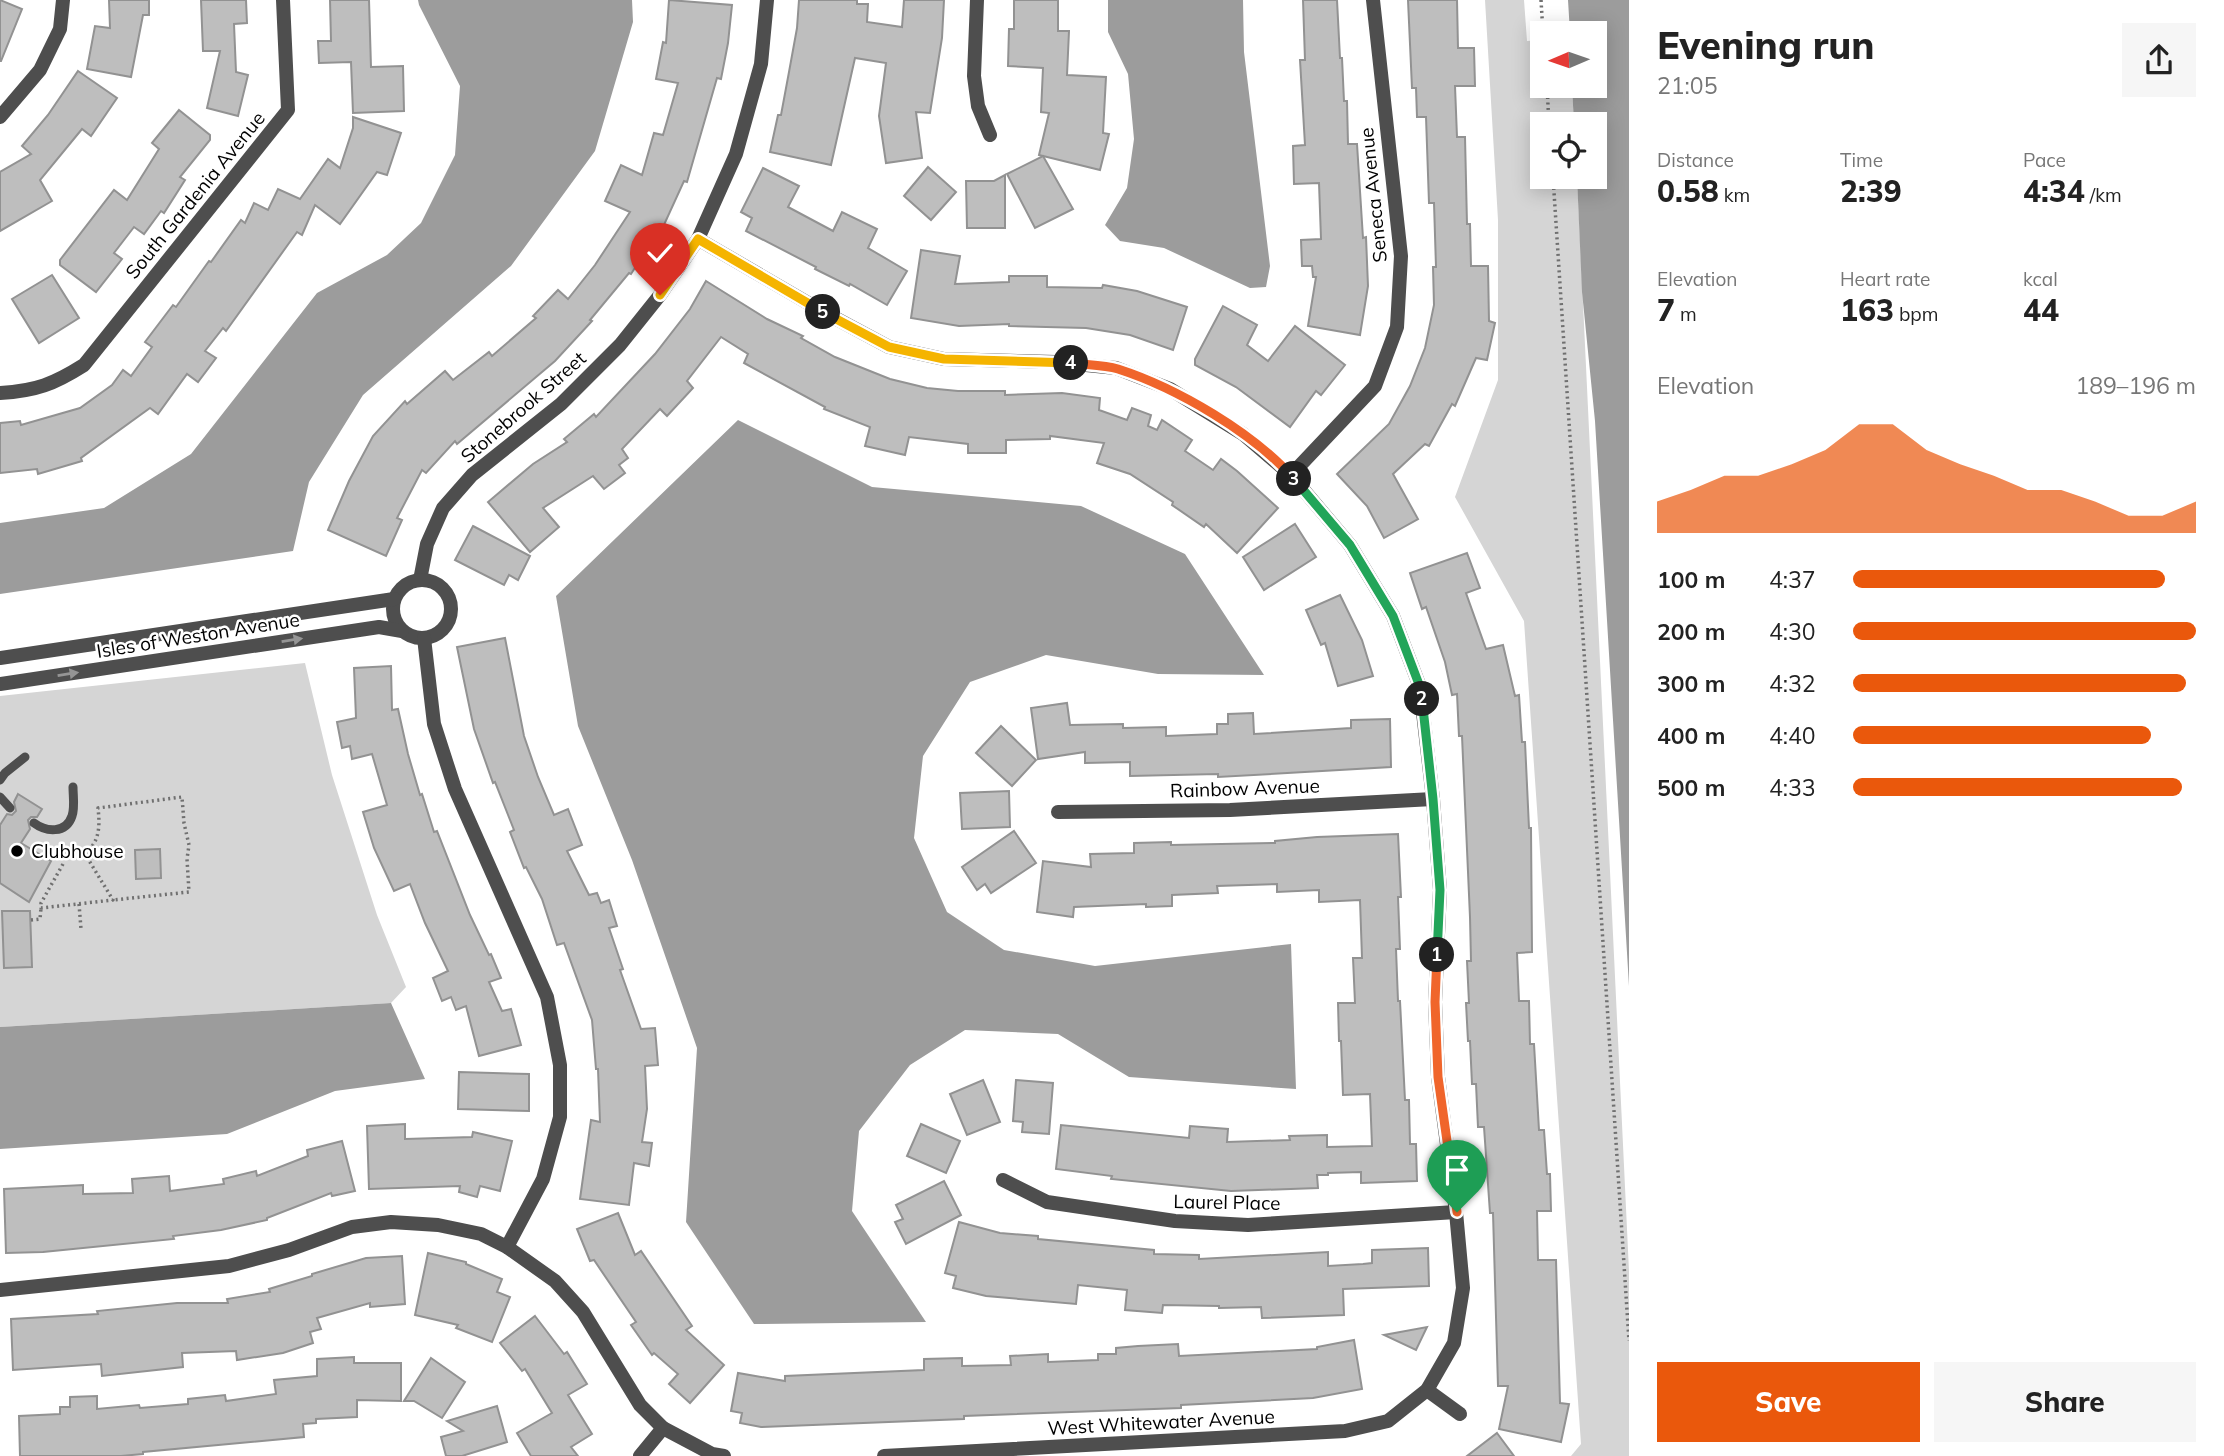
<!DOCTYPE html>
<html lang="en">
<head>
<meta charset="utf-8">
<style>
	body { margin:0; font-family:Mulish,sans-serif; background:#f6f6f6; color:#222; height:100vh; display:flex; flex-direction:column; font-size:26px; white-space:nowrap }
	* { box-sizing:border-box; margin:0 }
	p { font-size:23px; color:#767676 }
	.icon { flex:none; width:38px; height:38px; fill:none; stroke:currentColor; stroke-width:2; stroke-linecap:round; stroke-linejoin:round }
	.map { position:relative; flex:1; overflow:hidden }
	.details { display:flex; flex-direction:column; background:#fff; width:595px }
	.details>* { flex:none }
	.needle { width:46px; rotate:268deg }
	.fabs { position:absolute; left:1530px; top:21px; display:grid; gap:14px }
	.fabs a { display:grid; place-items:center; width:77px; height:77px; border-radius:0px; background:#fff; box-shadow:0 4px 18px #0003; font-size:35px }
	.pin { position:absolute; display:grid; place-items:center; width:60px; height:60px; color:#fff; margin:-72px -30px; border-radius:50% 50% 50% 0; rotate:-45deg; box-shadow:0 0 7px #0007 }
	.pin .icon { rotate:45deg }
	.km { position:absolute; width:35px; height:35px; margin:-18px; border-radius:50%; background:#222; color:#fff; font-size:19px; line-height:35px; text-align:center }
	.round { display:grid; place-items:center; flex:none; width:74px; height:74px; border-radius:0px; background:#f6f6f6 }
	.headline { display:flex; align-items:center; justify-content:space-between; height:119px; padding:0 28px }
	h1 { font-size:38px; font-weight:800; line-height:52px }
	.stats { display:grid; grid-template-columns:repeat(3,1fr); gap:10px; height:119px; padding:7px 28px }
	.stats div { display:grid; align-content:center }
	.stats b { font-size:30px; font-weight:800 }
	.stats small { font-size:19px; font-weight:400 }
	.stats p { font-size:19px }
	.chart { height:196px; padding:14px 28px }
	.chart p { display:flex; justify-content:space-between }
	.chart svg { width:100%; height:126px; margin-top:7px; fill:#ea580c; opacity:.7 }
	.primary-button { display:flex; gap:14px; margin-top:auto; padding:14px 28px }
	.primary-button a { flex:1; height:80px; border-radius:0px; background:#ea580c; color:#fff; font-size:28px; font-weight:800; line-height:80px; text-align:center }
	.primary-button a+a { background:#f6f6f6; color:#222 }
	ul { padding:0 28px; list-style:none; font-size:23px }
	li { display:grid; grid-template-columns:112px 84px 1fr; align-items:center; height:52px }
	li i { height:18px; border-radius:9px; background:#ea580c }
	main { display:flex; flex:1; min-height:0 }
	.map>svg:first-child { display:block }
</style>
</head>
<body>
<main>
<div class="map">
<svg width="1629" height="1456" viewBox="0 0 1629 1456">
	<rect width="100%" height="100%" fill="#fff"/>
	<g fill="#d5d5d5">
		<polygon points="1485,0 1524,0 1527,41 1542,40 1542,86 1572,86 1574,124 1542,124 1542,177 1577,177 1629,1271 1629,1456 1571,1456 1581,1444 1524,621 1455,497 1498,380 1498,220"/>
		<polygon points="305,663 332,775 377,915 406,987 391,1003 0,1027 0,696"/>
	</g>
	<g fill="#9c9c9c">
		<polygon points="418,0 632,0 633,22 595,151 511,266 363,395 309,482 293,551 0,594 0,523 104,508 191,454 317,293 387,255 421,223 455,155 460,86 419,5"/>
		<polygon points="1108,0 1243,0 1244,52 1270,266 1266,287 1250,288 1164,248 1120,241 1105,225 1127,188 1134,139 1128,74 1108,32"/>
		<polygon points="1568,0 1629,0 1629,986 1595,421 1582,292 1577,177 1594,177 1594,124 1574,124 1572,86 1594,86 1594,33 1570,33"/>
		<polygon points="738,420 872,487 1081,506 1185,554 1264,675 1158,674 1046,655 970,682 923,756 914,838 947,912 1004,950 1095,966 1291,944 1296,1089 1129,1077 1058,1034 965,1030 910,1065 859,1131 852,1211 926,1322 754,1324 686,1222 697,1048 632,860 578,726 556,596"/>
		<polygon points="391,1003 425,1079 335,1091 227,1134 0,1149 0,1027"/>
	</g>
	<g fill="#bebebe" stroke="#929292" stroke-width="2">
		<polygon points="0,0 22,9 1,61 0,61"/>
		<polygon points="109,0 149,0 149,15 143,15 131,77 87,69 95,26 110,28"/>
		<polygon points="201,0 246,0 247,23 234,24 236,72 248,75 238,116 207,108 220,51 203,51"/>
		<polygon points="330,0 369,0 371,67 403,66 404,111 353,113 351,62 319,63 318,41 331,41"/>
		<polygon points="669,0 732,5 728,43 721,79 717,78 687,182 684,181 663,227 661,227 631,274 629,273 590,320 592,321 555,361 457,444 455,441 426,473 422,470 397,518 402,520 386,556 328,530 349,481 373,436 405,401 407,404 445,371 453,380 489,352 492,356 536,318 533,316 558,290 568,299 595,265 630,212 605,201 621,165 642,175 654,133 663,135 678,83 656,79 663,42 666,43"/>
		<polygon points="799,0 857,0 857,4 868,4 867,22 902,27 904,0 944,0 942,38 930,113 916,112 922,158 886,163 879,116 886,63 855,58 831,165 770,152 778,115 781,115 789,72 797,28"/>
		<polygon points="1014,0 1058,0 1058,31 1069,31 1067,75 1106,77 1103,133 1109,134 1100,170 1039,155 1049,113 1041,112 1043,68 1008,66 1009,29 1014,29"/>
		<polygon points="1303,0 1337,0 1340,58 1342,58 1344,101 1347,101 1348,144 1357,144 1363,238 1366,237 1368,286 1360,335 1308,326 1316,277 1313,277 1312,266 1302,266 1301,240 1321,239 1319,183 1294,184 1293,146 1305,145 1300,60 1305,60"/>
		<polygon points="1408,0 1457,0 1458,48 1474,48 1475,86 1455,86 1457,137 1465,137 1467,224 1470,224 1471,266 1488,266 1489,321 1495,323 1487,360 1476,358 1455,406 1452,404 1429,446 1425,444 1393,474 1418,519 1384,538 1367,506 1337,474 1389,424 1410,386 1425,348 1434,305 1433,267 1436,267 1434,203 1429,203 1426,117 1417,117 1416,88 1412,88"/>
		<polygon points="78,71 117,98 91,136 82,129 40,180 52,201 0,231 0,172 31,154 22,146 48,115"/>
		<polygon points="179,110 210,135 210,140 180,177 185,180 164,213 161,211 144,234 134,227 114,253 122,259 96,292 60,265 60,260 114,190 127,200 159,149 152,143"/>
		<polygon points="353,117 401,133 387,175 377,172 340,224 315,205 302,235 297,232 226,331 223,328 205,351 216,358 198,382 187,374 158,414 150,408 81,458 82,461 38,474 37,469 0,473 0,423 20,421 21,425 80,408 112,385 123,370 131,376 152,347 145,342 173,305 176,307 209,261 211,262 241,220 245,223 254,203 268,210 278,189 300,199 328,159 340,168 353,128"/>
		<polygon points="1043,156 1073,209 1035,228 1007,174"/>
		<polygon points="928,167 956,192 931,220 904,196"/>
		<polygon points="763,168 799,186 788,207 833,231 842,212 877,229 868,248 907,271 887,305 850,284 849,286 815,269 816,267 746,231 752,218 741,212"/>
		<polygon points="1005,175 1005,228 967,228 966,181 994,181"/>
		<polygon points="921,250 960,256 955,284 1009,282 1009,276 1047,276 1047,287 1102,288 1103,285 1137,291 1187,307 1173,350 1130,335 1086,328 1009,326 1009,324 959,326 911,318"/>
		<polygon points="52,275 79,318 39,343 12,299"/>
		<polygon points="706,281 767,319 803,336 801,338 835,357 890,379 927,388 958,391 1005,391 1005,395 1062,393 1100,398 1099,410 1127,420 1132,408 1151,415 1148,426 1157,430 1162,420 1192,440 1185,451 1213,470 1221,459 1237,471 1278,508 1237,553 1206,524 1204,527 1172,505 1173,502 1130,474 1097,463 1104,443 1050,436 1050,439 1006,440 1006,453 968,453 968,444 909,437 905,455 865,446 870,427 824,409 825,407 744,363 748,354 721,337 687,381 693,388 667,416 660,409 622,449 628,458 619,465 625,473 604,489 593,476 543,508 559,527 530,552 488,502 533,464 567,442 564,439 594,414 596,417 655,354 690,309"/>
		<polygon points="1223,306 1257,325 1247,345 1268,361 1295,326 1345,365 1321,395 1316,391 1290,427 1236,387 1195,365 1195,359"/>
		<polygon points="1295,524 1316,557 1264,590 1243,557"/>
		<polygon points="473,526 530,556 518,580 509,575 504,585 455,560"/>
		<polygon points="1467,553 1480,588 1466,593 1486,649 1503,645 1515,696 1519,695 1522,742 1525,742 1529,828 1531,828 1532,952 1517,953 1519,1001 1529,1001 1530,1044 1534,1044 1539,1130 1544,1130 1547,1174 1550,1174 1551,1211 1537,1211 1538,1260 1556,1260 1560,1403 1569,1404 1561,1442 1499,1429 1508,1386 1498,1386 1493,1213 1490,1213 1484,1127 1478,1127 1476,1084 1472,1084 1470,1041 1468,1041 1466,1003 1469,1003 1467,961 1471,961 1470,917 1462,736 1459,736 1457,694 1452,695 1445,662 1426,607 1422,609 1410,573"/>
		<polygon points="1340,595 1362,640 1373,676 1338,686 1325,643 1321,645 1306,610"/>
		<polygon points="505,638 524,736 538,777 554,815 568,809 582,845 567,851 589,895 597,893 601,903 609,900 617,926 609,928 623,969 620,970 641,1029 655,1028 658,1065 645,1066 647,1109 642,1142 652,1143 649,1166 634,1163 629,1205 580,1199 591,1120 600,1122 598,1069 596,1069 592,1020 564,943 557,945 542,899 526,867 524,868 510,832 514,830 495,782 493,783 474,729 457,647"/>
		<polygon points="391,666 392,710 398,709 408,754 420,795 422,794 434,832 437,831 470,915 489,955 491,954 501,978 489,982 502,1011 511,1009 521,1045 479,1056 466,1006 456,1010 451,997 442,1001 433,978 448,971 425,923 410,884 394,891 374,848 363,812 387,805 372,754 352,759 350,746 342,748 337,722 356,718 354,668"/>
		<polygon points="1067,703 1070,725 1123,724 1123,728 1166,727 1166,736 1217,734 1217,724 1228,724 1228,714 1253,713 1254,734 1351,728 1351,720 1390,719 1391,767 1218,777 1218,774 1130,776 1130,762 1085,763 1085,752 1038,759 1031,708"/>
		<polygon points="1001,726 1036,760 1012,786 976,753"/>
		<polygon points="1009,791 1010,827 962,829 960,793"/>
		<polygon points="18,794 42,809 37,817 31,817 28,820 30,829 21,843 51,861 29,902 0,883 0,825 7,814 12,815 16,811 14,802"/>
		<polygon points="1014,831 1036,863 991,893 985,884 977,890 962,867"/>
		<polygon points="1398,834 1401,897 1398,897 1400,949 1396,949 1398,1001 1400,1001 1405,1100 1409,1100 1410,1144 1416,1144 1417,1181 1361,1183 1361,1172 1328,1173 1328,1175 1317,1175 1318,1188 1231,1191 1111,1179 1112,1176 1056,1169 1061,1125 1189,1138 1190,1126 1228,1129 1227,1142 1290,1140 1289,1136 1327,1135 1327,1147 1372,1146 1370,1094 1343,1095 1341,1041 1339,1041 1338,1003 1355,1003 1353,958 1362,958 1360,900 1319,902 1319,890 1277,892 1277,884 1217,886 1218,893 1172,895 1172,906 1146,907 1146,904 1074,907 1073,917 1037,912 1043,861 1091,867 1090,854 1134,853 1134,843 1171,842 1171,845 1275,843 1275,841 1317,837"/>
		<polygon points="160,849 161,878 136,879 135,850"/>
		<polygon points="2,911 30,911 32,967 4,968"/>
		<polygon points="459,1072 529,1074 529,1111 458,1109"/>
		<polygon points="983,1080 1000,1122 967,1135 950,1094"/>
		<polygon points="1016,1080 1053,1083 1049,1134 1022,1132 1023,1122 1013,1121"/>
		<polygon points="405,1124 405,1139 472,1137 473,1132 512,1141 500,1191 480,1186 477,1197 459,1192 460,1186 369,1189 367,1126"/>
		<polygon points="921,1124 960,1141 946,1173 907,1156"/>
		<polygon points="342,1141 355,1191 332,1196 331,1193 267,1218 267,1220 221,1230 173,1236 174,1239 43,1252 6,1253 4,1189 83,1185 83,1194 133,1193 132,1179 169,1176 170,1191 224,1184 223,1179 256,1171 257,1176 308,1156 307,1150"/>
		<polygon points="944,1181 961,1215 906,1244 895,1222 903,1219 896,1205"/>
		<polygon points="618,1213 635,1255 641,1251 692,1326 686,1330 724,1365 690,1403 669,1384 678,1374 654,1353 652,1355 631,1325 636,1322 594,1260 590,1261 577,1229"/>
		<polygon points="959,1222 1000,1233 1038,1236 1038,1239 1154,1250 1154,1254 1199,1255 1199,1259 1328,1252 1328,1266 1363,1264 1372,1263 1372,1250 1428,1248 1429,1286 1343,1289 1344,1315 1262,1318 1261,1307 1219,1308 1219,1306 1163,1305 1162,1313 1125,1310 1127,1290 1078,1285 1076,1304 986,1296 953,1288 956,1276 945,1273"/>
		<polygon points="428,1253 466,1262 466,1264 502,1279 497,1292 510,1297 492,1342 456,1328 458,1325 415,1315"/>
		<polygon points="402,1256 405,1304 370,1307 370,1303 317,1318 321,1329 310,1332 313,1343 283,1353 237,1360 236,1351 182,1353 183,1367 102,1376 101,1364 13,1370 11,1319 98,1314 97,1311 177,1303 228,1303 227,1299 270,1292 269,1289 312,1276 312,1274 366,1258"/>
		<polygon points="535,1316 564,1354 567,1352 587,1384 568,1395 592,1434 571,1447 578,1456 531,1456 517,1433 552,1413 525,1369 522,1371 500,1343"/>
		<polygon points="1427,1327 1416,1350 1384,1335"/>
		<polygon points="1354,1340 1362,1389 1313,1398 1181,1405 1181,1408 964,1416 964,1419 761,1427 740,1423 742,1413 731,1411 738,1373 785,1381 785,1376 924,1370 924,1359 962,1358 962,1366 1011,1365 1010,1356 1048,1354 1048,1362 1098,1360 1098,1354 1116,1354 1116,1348 1138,1346 1178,1344 1179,1356 1317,1349 1317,1347"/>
		<polygon points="354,1357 354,1363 401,1363 401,1401 357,1400 357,1417 316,1419 316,1423 303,1424 304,1437 143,1452 143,1454 121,1456 20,1456 19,1416 60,1414 60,1407 70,1407 70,1397 97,1396 97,1409 139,1405 140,1408 188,1404 188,1399 225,1395 226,1401 276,1394 274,1380 317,1376 317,1359"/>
		<polygon points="431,1358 465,1382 442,1418 414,1401 404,1401"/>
		<polygon points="497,1406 507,1442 462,1456 446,1456 441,1437 463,1431 447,1421"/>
		<polygon points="1497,1433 1514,1456 1467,1456"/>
	</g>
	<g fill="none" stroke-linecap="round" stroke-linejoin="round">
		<g stroke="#707070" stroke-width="3.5" stroke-dasharray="2 3.5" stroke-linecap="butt">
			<polyline points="1541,0 1543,33"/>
			<polyline points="1547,86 1549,124"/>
			<polyline points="1553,177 1629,1341"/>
			<path d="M63,864l-22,39v5l72,-8 -28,-46c15,-13 15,-28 13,-46l84,-11 2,26 5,22 -2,14 2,33 -76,8"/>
			<polyline points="79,904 81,929"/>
			<polyline points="31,920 40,919 41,908"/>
		</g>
		<g stroke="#4e4e4e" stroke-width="9">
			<polyline points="0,780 5,773 25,757"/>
			<polyline points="0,797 10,808"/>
			<path d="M34,823c12,9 32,11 38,-7 3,-8 1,-20 1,-29"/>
		</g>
		<g stroke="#4e4e4e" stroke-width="14">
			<polyline points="977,0 974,76 978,106 990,135"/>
			<polyline points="0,117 40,70 60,29 63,0"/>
			<polyline points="698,239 820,310 889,347 944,359 1056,362 1116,368 1170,389 1243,434 1291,475 1350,545 1393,616 1420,687 1433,799 1440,890 1435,1002 1438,1077 1456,1212 1463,1288 1454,1343 1427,1390 1388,1421 1345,1431 884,1456"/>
			<path d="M0,393c36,-2 54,-9 84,-28l204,-255 -5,-110"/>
			<polyline points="1291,475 1375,386 1397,327 1401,256 1373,0"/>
			<polyline points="420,580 427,544 443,508 472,475 561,404 620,345 660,295 698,239 736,154 761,64 767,0"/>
			<circle cx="422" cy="609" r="29"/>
			<polyline points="424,638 434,724 455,789 547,997 560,1065 560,1117 543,1179 507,1247"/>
			<polyline points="0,658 394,599"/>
			<polyline points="0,684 379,627 402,631"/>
			<polyline points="1058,812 1230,810 1433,799"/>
			<polyline points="1003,1180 1047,1202 1175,1221 1248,1225 1456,1212"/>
			<polyline points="0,1290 229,1266 289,1250 352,1227 391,1222 438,1225 481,1234 507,1247 555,1281 583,1312 640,1405 663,1428 712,1454 724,1456"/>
			<polyline points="1427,1390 1460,1414"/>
			<polyline points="640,1456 663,1428"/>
		</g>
	</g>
	<defs><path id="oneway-solid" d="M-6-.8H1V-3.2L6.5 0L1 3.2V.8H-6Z" transform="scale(1.75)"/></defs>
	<g fill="#959595">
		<use href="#oneway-solid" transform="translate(292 640) rotate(-9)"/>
		<use href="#oneway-solid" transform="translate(68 674) rotate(-9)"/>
	</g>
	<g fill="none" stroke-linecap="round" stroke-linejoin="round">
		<g stroke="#fff" stroke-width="14">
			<polyline id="split-1" points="1437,955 1435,1002 1438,1077 1457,1212"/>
		</g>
		<g stroke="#fff" stroke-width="14">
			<polyline id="split-2" points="1422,699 1433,799 1440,890 1437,955"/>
		</g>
		<g stroke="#fff" stroke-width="14">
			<polyline id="split-3" points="1294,479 1350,545 1393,616 1420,687 1422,699"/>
		</g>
		<g stroke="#fff" stroke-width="14">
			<path id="split-4" d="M1071,363c15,2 33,2 47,6 59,19 136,64 176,110"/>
		</g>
		<g stroke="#fff" stroke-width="14">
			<polyline id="split-5" points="823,312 889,347 944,359 1071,363"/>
		</g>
		<g stroke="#fff" stroke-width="14">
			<polyline id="split-6" points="660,295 698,239 823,312"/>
		</g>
		<use href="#split-1" stroke="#f0652b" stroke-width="9"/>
		<use href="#split-2" stroke="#22a559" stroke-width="9"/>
		<use href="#split-3" stroke="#22a559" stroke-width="9"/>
		<use href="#split-4" stroke="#f0652b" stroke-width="9"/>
		<use href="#split-5" stroke="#f5b400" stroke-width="9"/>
		<use href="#split-6" stroke="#f5b400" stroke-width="9"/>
	</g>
	<circle fill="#000" stroke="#fff" stroke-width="2.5" cx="17" cy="851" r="7"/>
	<g text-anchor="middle" stroke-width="5" stroke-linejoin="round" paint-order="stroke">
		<g font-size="19" fill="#000" stroke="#fff">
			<text transform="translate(195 195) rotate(-51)" y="7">South Gardenia Avenue</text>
			<text transform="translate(1373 195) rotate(-96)" y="7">Seneca Avenue</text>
			<text transform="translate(523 407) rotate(-41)" y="7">Stonebrook Street</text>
			<text transform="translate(198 635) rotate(-9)" y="7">Isles of Weston Avenue</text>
			<text transform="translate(1245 788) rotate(-2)" y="7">Rainbow Avenue</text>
			<text transform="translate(1227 1202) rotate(1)" y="7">Laurel Place</text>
			<text transform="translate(1161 1422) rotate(-3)" y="7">West Whitewater Avenue</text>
		</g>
		<g font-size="19" fill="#000" stroke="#fff" text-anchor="start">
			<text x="31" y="858">Clubhouse</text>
		</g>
	</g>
</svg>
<div class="fabs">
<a><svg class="needle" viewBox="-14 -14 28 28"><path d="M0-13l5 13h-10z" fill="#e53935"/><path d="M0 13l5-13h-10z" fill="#767676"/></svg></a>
<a><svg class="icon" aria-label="locate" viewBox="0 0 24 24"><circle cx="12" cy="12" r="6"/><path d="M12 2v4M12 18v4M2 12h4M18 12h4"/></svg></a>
</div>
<div class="pin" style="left:1457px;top:1212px;background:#1e9e55"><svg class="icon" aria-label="arrive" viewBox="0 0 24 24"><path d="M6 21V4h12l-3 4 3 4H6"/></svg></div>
<div class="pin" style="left:660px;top:295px;background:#d93025"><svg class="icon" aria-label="check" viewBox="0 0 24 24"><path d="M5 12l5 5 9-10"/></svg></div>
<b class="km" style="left:1437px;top:955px">1</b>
<b class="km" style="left:1422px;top:699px">2</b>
<b class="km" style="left:1294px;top:479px">3</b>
<b class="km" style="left:1071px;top:363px">4</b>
<b class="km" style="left:823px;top:312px">5</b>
</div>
<section class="details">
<div class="headline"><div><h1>Evening run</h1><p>21:05</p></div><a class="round"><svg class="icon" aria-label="share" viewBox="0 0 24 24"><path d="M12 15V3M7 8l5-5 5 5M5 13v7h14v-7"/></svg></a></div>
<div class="stats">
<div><p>Distance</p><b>0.58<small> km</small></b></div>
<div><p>Time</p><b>2:39</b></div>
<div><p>Pace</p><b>4:34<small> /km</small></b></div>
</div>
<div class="stats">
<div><p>Elevation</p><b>7<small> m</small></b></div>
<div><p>Heart rate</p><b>163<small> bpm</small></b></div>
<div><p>kcal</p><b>44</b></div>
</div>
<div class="chart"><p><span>Elevation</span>189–196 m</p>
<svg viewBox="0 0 160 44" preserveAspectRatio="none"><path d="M0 44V33L10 29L20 24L30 24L40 20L50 15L60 6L70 6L80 15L90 20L100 24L110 29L120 29L130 33L140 38L150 38L160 33V44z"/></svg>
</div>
<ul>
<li><b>100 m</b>4:37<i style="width:91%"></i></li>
<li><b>200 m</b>4:30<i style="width:100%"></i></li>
<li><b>300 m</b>4:32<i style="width:97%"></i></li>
<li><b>400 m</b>4:40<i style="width:87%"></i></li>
<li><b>500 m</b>4:33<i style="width:96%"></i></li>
</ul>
<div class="primary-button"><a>Save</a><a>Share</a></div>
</section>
</main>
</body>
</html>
